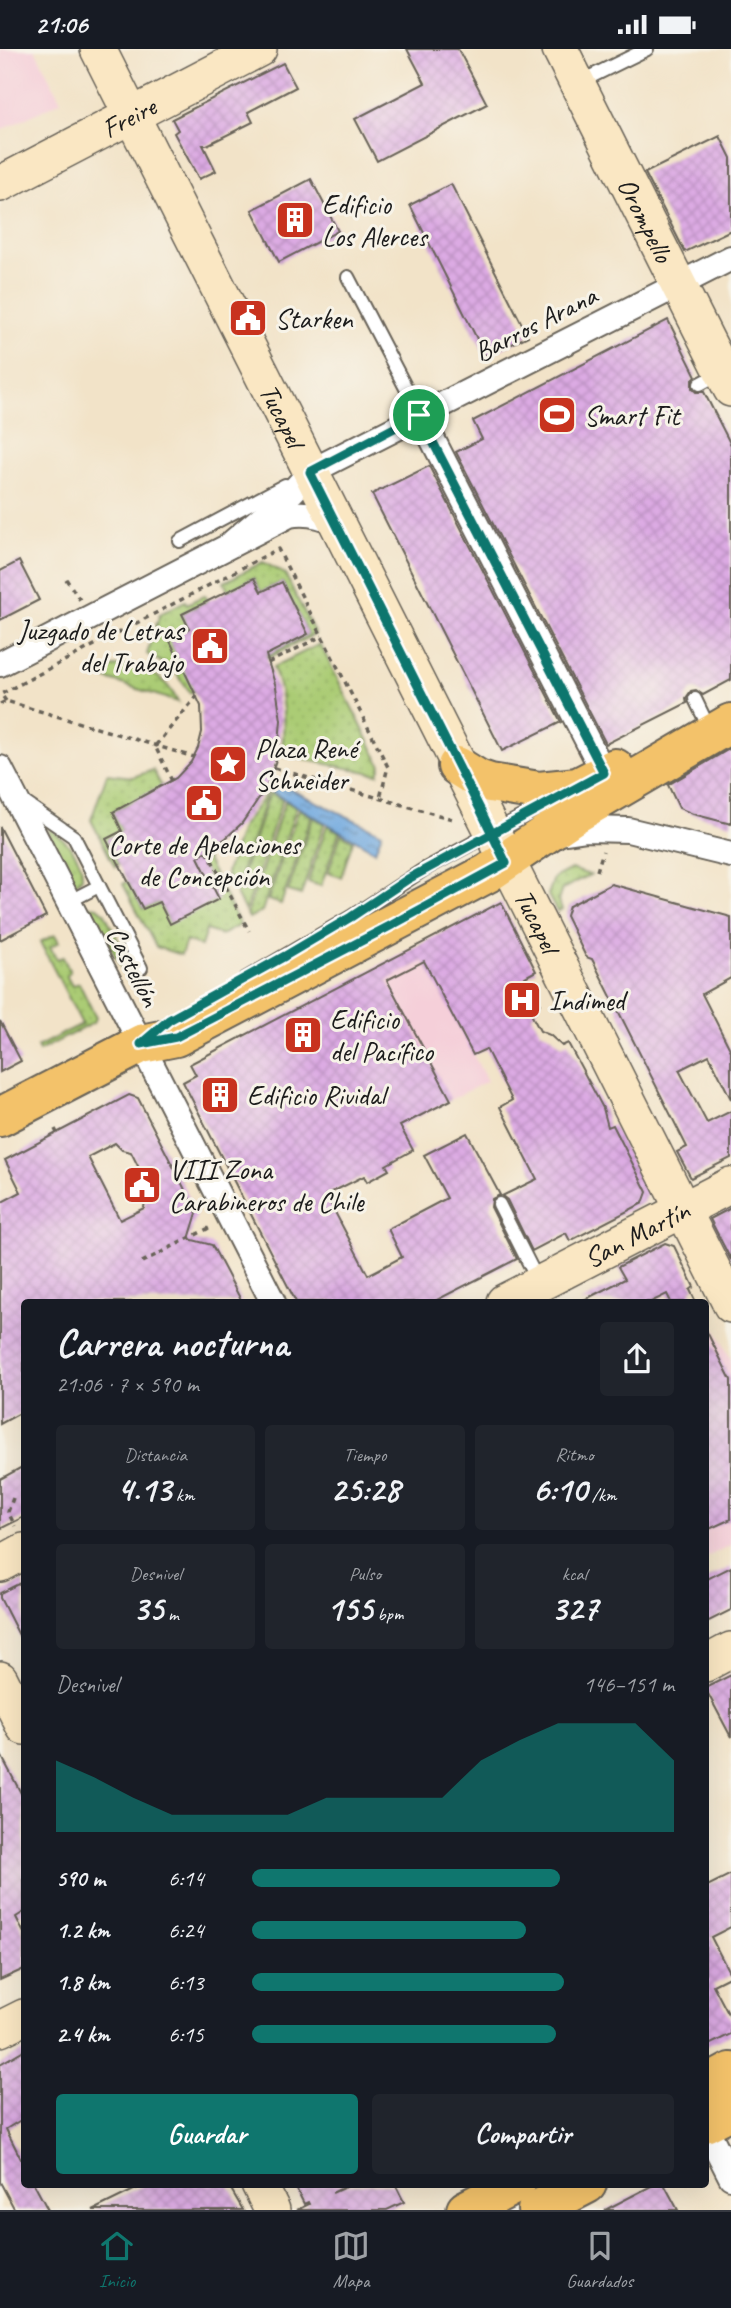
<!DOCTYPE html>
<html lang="es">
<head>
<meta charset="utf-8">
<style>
	body { margin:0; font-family:Caveat,sans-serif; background:#20242c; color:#f1f3f6; height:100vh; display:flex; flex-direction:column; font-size:26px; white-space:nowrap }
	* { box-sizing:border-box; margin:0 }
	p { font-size:23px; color:#9ea1a6 }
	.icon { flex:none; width:38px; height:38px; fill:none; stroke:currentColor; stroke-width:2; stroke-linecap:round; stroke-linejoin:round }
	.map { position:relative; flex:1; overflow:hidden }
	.panel { position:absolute; left:21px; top:1250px; width:688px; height:889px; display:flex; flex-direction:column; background:#171b24; border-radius:7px; box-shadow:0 7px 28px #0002 }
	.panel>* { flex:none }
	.pin { position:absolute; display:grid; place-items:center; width:60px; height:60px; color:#fff; margin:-30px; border:4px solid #fff; border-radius:50%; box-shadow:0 2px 7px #0007 }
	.round { display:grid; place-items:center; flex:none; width:74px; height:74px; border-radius:7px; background:#20242c }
	.summary { display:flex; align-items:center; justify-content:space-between; height:119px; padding:0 35px }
	h1 { font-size:38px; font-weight:800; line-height:52px }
	.stats { display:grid; grid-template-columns:repeat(3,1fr); gap:10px; height:119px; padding:7px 35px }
	.stats div { display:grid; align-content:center; border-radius:7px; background:#20242c; text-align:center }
	.stats b { font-size:35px; font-weight:800 }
	.stats small { font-size:19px; font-weight:400 }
	.stats p { font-size:19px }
	.chart { height:196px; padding:14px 35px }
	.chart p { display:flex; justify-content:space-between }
	.chart svg { width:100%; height:126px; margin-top:7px; fill:#0f766e; opacity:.7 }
	.primary-button { display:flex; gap:14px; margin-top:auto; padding:14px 35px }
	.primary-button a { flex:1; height:80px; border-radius:7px; background:#0f766e; color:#fff; font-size:28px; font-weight:800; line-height:80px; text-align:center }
	.primary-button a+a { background:#20242c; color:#f1f3f6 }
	ul { padding:0 35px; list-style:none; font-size:23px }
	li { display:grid; grid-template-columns:112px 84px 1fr; align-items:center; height:52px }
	li i { height:18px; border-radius:9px; background:#0f766e }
	.status { display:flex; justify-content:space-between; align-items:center; height:49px; padding:0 35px; background:#171b24; direction:ltr }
	.status svg { height:19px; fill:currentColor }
	.menu { display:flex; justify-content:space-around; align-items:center; height:98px; border-top:2px solid #363941; background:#171b24; font-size:19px; color:#9ea1a6 }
	.menu a { display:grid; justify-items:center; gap:4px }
	.menu .selected { color:#0f766e }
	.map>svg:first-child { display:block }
</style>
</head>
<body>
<div class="status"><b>21:06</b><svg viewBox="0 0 49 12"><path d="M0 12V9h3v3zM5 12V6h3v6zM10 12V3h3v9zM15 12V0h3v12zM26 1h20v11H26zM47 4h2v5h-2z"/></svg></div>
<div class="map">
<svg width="731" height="2161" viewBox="0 0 731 2161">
	<defs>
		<pattern id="grass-dots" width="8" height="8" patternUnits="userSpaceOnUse" patternTransform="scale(1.75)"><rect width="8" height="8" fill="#abcc75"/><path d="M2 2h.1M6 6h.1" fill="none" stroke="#93af65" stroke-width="1.8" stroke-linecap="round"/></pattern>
		<pattern id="water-ripples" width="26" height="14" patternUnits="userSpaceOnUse" patternTransform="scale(1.75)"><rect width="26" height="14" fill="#70a8df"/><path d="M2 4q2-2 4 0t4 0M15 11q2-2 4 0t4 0" fill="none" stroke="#5b88b4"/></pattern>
		<pattern id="building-cross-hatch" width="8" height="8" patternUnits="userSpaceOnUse" patternTransform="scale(1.75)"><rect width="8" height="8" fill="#dcaae3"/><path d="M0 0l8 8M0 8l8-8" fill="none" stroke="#bc92c2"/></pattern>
	</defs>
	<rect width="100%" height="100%" fill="#f7f3e8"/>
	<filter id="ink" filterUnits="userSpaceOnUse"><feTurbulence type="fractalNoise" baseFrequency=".0143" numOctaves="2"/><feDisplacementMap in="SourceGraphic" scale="14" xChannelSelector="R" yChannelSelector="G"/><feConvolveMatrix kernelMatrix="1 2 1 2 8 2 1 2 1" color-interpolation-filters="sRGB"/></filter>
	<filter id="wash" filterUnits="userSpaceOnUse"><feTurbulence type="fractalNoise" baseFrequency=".00686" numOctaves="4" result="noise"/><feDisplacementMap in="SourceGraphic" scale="28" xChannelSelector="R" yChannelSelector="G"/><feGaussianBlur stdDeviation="1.57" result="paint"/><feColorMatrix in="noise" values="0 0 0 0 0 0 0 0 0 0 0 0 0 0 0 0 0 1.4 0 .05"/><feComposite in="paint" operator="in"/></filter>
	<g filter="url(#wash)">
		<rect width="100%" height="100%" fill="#f2e3c8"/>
		<g fill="#f5cfd9">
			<polygon points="0,0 35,0 61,52 0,82"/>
			<polygon points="416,897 487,1032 407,1073 390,1041 218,1100 183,1033 196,1026 190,1015"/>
			<polygon points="713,1275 731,1311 731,1496 705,1509 705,1279"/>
		</g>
		<g fill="url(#grass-dots)" stroke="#647448" stroke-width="2">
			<polygon points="263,513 285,525 315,585 266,610 265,607 308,585 282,533 261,543 254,529 228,542 224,533"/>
			<polygon points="205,546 208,552 182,565 189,579 169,590 195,641 190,644 173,620 147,605 160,565 185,552 187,555"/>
			<path d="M320,595l61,121 -3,9 -97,-19c5,-30 3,-60 -8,-88z"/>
			<path d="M117,617c28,-2 49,11 61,36l-84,-27z"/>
			<polygon points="153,721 162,738 113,763 122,782 107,790 119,815 115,818 91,771 107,725 133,728"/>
			<polygon points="268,742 235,842 226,824 241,779"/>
			<polygon points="270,744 282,751 245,862 236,845"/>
			<polygon points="285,752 296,759 262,862 249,869 247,865"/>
			<polygon points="299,760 311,767 281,855 268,851"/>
			<polygon points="313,768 324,775 301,846 288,842"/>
			<polygon points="327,776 339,783 321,837 308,833"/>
			<path d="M50,780c16,11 33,28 32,48l-7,8 -27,-54z"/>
			<polygon points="341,785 353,792 341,828 328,824"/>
			<polygon points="205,807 240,876 221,886 206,881 201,897 186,892 181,906 156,898 123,835 128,832 143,860 159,853 170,874 199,810"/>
			<polygon points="571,820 590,826 562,840 558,852 562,860 557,863 548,846 554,829"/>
			<polygon points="89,857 98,858 104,863 136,927 128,931"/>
			<polygon points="55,886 59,893 50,898 57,910 63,908 70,923 66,926 72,937 79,934 96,969 93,974 39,1002 37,998 82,975 40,893"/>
		</g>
		<polygon fill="url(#water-ripples)" stroke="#46627e" stroke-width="2" points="277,734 382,784 375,802 272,743"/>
		<g id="blocks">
			<g fill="url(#building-cross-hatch)" fill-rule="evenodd">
				<polygon points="407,0 458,0 487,55 377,112 355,70 425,34"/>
				<polygon points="283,14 296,38 248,63 253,73 207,96 203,96 216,122 199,130 174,84 178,81 172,70"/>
				<polygon points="720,87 731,109 731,181 685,203 645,124"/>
				<polygon points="311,130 338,182 279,213 252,161"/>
				<polygon points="451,135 528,287 486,308 410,156"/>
				<polygon points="668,271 696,327 692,331 692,339 696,343 704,343 731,396 731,631 703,646 696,641 691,642 686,649 687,654 606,695 456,403 482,390 473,372"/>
				<polygon points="429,417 561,673 502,702 372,445"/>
				<polygon points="19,512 39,551 0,571 0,522"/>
				<polygon points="254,529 261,543 282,533 308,585 266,606 276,638 281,671 278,705 267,737 242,774 226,789 198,808 219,850 170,875 159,853 143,860 128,832 106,790 122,782 113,763 176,729 191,713 198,699 202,683 201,657 169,590 189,579 182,565"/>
				<polygon points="731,699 731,775 693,765 679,759 668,736"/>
				<polygon points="0,778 46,867 0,891"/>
				<polygon points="611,835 731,868 731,929 702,945 731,1002 731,1050 709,1006 679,1021 707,1074 731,1062 731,1109 691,1129 677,1103 687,1098 592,910 586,908 566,867 569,857"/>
				<polygon points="501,853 536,922 525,928 540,955 532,967 540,982 550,986 562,997 568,994 603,1059 608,1078 613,1076 647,1143 643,1154 570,1192 566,1184 532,1202 507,1151 502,1147 537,1130 500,1058 512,1051 486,1000 473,1006 424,912 387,931 451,1051 400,1077 413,1101 386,1116 389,1121 367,1133 364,1127 326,1146 368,1226 402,1208 388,1180 447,1149 424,1106 467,1084 500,1146 492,1150 491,1158 517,1210 433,1253 296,1253 183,1033 196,1026 190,1015"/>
				<polygon points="0,972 21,1012 0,1023"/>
				<path d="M129,1046l9,3 59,115 -8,26 23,6 30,57h-218v109l-24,13v-221l21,-11 -16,-32zM115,1094l7,7 9,2 18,36 -3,5 -2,15 -24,12 -32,-63z"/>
				<polygon points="731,1159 731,1211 710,1170"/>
				<polygon points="665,1194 674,1197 694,1238 690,1241 696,1253 671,1253 667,1245 651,1253 580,1253 625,1230 618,1218"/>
				<polygon points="705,1279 731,1331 731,1470 705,1482"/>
				<polygon points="24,1417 24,1468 0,1480 0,1430"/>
				<polygon points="731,1518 731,1561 705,1574 705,1531"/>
				<polygon points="24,1532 24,1596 0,1549 0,1544"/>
				<polygon points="731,1626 731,1688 705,1639"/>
				<polygon points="0,1704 24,1750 24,1863 16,1868 24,1884 24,1920 0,1931"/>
				<polygon points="731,1825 731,1878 711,1888 731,1927 713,1936 731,1970 731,1985 705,1998 705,1838"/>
				<polygon points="24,2001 24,2069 6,2080 24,2116 24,2135 34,2135 48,2161 15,2161 0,2133 0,2015"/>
				<polygon points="146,2135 228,2135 243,2161 93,2161"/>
				<polygon points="294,2135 351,2135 332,2144 352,2135 395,2135 404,2153 387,2161 297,2161 309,2155 308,2153 304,2155"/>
				<polygon points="655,2135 664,2135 678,2161 605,2161"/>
			</g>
		</g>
	</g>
	<g filter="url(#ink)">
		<use href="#blocks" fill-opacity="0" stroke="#676258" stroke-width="2"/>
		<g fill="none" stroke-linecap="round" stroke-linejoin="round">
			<g stroke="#676258" stroke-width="16">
				<g id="lane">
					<polyline points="578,34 647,0"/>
					<polyline points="348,228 420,366"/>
					<polyline points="700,335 722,323"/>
					<polyline points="180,492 285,436"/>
					<polyline points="695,650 710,681"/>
					<polyline points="22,752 74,788 141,919"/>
					<polyline points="68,853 99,837"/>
					<polyline points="245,930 351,868 423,821 547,754"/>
					<polyline points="499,1155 538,1232"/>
				</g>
			</g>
			<g stroke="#676258" stroke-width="28">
				<g id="street">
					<polyline points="420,366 604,724"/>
					<polyline points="233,493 293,442 310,423 731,209"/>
					<path d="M0,615l289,-149c16,-3 32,0 47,8"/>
					<polyline points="0,719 273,1253"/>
					<polyline points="553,785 587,780 628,781 731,806"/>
					<polyline points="705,2077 731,2128"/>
				</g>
			</g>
			<g stroke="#676258" stroke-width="38">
				<g id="secondary">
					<path id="s1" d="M98,0l633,1256"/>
					<path id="s2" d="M560,0l171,340"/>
					<path id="s3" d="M0,135l259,-135"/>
					<path id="s4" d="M504,1253l227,-117"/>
					<polyline points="0,1515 24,1502"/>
					<polyline points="705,1615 731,1601"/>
					<polyline points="0,1630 24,1678"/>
					<polyline points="0,1980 24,1968"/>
					<polyline points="259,2135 272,2161"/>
				</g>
			</g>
			<g stroke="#676258" stroke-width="42">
				<g id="primary">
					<polyline points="457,717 478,730 490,734 539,742 578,738 615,719"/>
					<polyline points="0,1068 141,995 176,988 488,824 572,767 731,674"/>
					<polyline points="705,2037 731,2023"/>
					<polyline points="705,2074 731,2061"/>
					<polyline points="466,2161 516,2135"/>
					<polyline points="537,2161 587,2135"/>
				</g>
			</g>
			<g stroke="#676258" stroke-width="3.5" stroke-dasharray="5 5" stroke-linecap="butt">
				<polyline points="66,530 80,551"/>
				<polyline points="268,614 322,587"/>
				<polyline points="6,652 1,645 278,500 388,718 380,749"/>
				<polyline points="0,655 6,652 194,708"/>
				<polyline points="274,719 456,771"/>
				<polyline points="172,732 155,697 197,647"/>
				<polyline points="207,802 249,882"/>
				<polyline points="597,822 603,802"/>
				<polyline points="55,1080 57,1084"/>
				<polyline points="142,1213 209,1179"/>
				<polyline points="13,1449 8,1463 15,1477"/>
			</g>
			<use href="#lane" stroke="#fff" stroke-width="12"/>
			<use href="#street" stroke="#fff" stroke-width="24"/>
			<use href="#secondary" stroke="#fae7c3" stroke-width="35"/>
			<use href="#primary" stroke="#f3c26a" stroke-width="38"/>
		</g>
	</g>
	<g fill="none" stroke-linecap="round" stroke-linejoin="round" filter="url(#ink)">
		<g stroke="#fff" stroke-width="14">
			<polyline id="route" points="419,366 310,423 481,762 506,814 390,877 176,988 141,995 169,971 285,907 351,868 408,830 604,724 419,366"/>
		</g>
		<use href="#route" stroke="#0f766e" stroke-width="9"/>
	</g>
	<defs>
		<g id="building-square" transform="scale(2.0125)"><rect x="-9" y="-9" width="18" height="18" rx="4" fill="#c8321e" stroke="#f7f3e8"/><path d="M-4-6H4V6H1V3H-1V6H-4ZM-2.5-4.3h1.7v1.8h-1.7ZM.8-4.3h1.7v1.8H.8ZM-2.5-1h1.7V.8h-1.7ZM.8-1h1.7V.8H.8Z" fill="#fff"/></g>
		<g id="civic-square" transform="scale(2.0125)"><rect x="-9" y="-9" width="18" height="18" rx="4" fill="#c8321e" stroke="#f7f3e8"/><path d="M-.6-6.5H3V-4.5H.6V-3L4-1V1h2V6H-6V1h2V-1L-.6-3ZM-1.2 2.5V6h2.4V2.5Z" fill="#fff"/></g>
		<g id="stadium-square" transform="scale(2.0125)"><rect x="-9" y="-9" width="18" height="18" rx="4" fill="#c8321e" stroke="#f7f3e8"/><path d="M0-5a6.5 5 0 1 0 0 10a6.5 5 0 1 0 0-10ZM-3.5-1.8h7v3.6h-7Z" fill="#fff"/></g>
		<g id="sight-square" transform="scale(2.0125)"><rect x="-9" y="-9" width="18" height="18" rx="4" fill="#c8321e" stroke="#f7f3e8"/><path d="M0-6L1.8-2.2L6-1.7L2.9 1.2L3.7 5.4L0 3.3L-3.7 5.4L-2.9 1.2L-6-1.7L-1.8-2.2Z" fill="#fff"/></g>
		<g id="hospital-square" transform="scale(2.0125)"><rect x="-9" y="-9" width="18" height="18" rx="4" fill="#c8321e" stroke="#f7f3e8"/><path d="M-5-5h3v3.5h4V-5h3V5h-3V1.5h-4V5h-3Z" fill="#fff"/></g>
	</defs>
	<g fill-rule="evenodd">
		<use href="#building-square" x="295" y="171"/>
		<use href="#civic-square" x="248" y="269"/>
		<use href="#stadium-square" x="557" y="366"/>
		<use href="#civic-square" x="210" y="597"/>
		<use href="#sight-square" x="228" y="715"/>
		<use href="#civic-square" x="204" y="754"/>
		<use href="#hospital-square" x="522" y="951"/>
		<use href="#building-square" x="303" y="986"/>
		<use href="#building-square" x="220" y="1046"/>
		<use href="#civic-square" x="142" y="1136"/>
	</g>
	<g text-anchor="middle" stroke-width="6" stroke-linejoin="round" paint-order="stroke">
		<g font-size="28" fill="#1c1c1c" stroke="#f7f3e8">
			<text dy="10" stroke="none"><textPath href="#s3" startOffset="145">Freire</textPath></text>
			<text dy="10" stroke="none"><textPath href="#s2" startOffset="191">Orompello</textPath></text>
			<text transform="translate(535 274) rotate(-27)" y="10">Barros Arana</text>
			<text dy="10" stroke="none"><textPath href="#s1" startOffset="410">Tucapel</textPath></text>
			<text dy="10" stroke="none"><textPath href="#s1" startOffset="976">Tucapel</textPath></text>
			<text transform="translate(134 917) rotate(63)" y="10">Castellón</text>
			<text dy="10" stroke="none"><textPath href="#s4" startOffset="149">San Martín</textPath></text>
		</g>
		<g font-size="28" fill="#1c1c1c" stroke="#f7f3e8" text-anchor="start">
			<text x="322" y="165">Edificio<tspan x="322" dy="32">Los Alerces</tspan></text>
			<text x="275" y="279">Starken</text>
			<text x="584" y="376">Smart Fit</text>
			<text x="183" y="591" text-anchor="end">Juzgado de Letras<tspan x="183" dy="32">del Trabajo</tspan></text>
			<text x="255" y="709">Plaza René<tspan x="255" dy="32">Schneider</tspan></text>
			<text x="204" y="805" text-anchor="middle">Corte de Apelaciones<tspan x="204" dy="32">de Concepción</tspan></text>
			<text x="549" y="961">Indimed</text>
			<text x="330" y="980">Edificio<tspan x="330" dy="32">del Pacífico</tspan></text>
			<text x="247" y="1056">Edificio Rividal</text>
			<text x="169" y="1130">VIII Zona<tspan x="169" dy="32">Carabineros de Chile</tspan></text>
		</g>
	</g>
</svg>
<div class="pin" style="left:419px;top:366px;background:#1e9e55"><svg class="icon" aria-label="arrive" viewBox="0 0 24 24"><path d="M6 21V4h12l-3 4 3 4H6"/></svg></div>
<section class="panel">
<div class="summary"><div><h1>Carrera nocturna</h1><p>21:06 · 7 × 590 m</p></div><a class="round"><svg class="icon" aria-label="share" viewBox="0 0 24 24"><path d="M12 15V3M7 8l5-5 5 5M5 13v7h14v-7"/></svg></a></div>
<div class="stats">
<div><p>Distancia</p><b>4.13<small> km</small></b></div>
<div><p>Tiempo</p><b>25:28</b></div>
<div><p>Ritmo</p><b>6:10<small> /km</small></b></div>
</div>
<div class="stats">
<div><p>Desnivel</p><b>35<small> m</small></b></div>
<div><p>Pulso</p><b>155<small> bpm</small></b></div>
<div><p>kcal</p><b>327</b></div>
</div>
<div class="chart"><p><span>Desnivel</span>146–151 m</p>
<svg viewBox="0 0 160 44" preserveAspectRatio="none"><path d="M0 44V19L10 25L20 32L30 38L40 38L50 38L60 38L70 32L80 32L90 32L100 32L110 19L120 12L130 6L140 6L150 6L160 19V44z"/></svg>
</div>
<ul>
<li><b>590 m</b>6:14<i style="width:73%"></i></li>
<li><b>1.2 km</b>6:24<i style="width:65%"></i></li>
<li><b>1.8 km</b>6:13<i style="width:74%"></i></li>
<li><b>2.4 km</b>6:15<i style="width:72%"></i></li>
</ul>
<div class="primary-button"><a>Guardar</a><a>Compartir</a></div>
</section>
</div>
<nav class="menu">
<a class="selected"><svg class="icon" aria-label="home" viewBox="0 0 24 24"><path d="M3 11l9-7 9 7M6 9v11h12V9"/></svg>Inicio</a>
<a><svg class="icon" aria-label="map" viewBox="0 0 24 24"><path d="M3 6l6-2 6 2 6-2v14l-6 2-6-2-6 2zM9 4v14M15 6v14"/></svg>Mapa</a>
<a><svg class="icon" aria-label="saved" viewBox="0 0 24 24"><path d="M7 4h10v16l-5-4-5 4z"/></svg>Guardados</a>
</nav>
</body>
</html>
